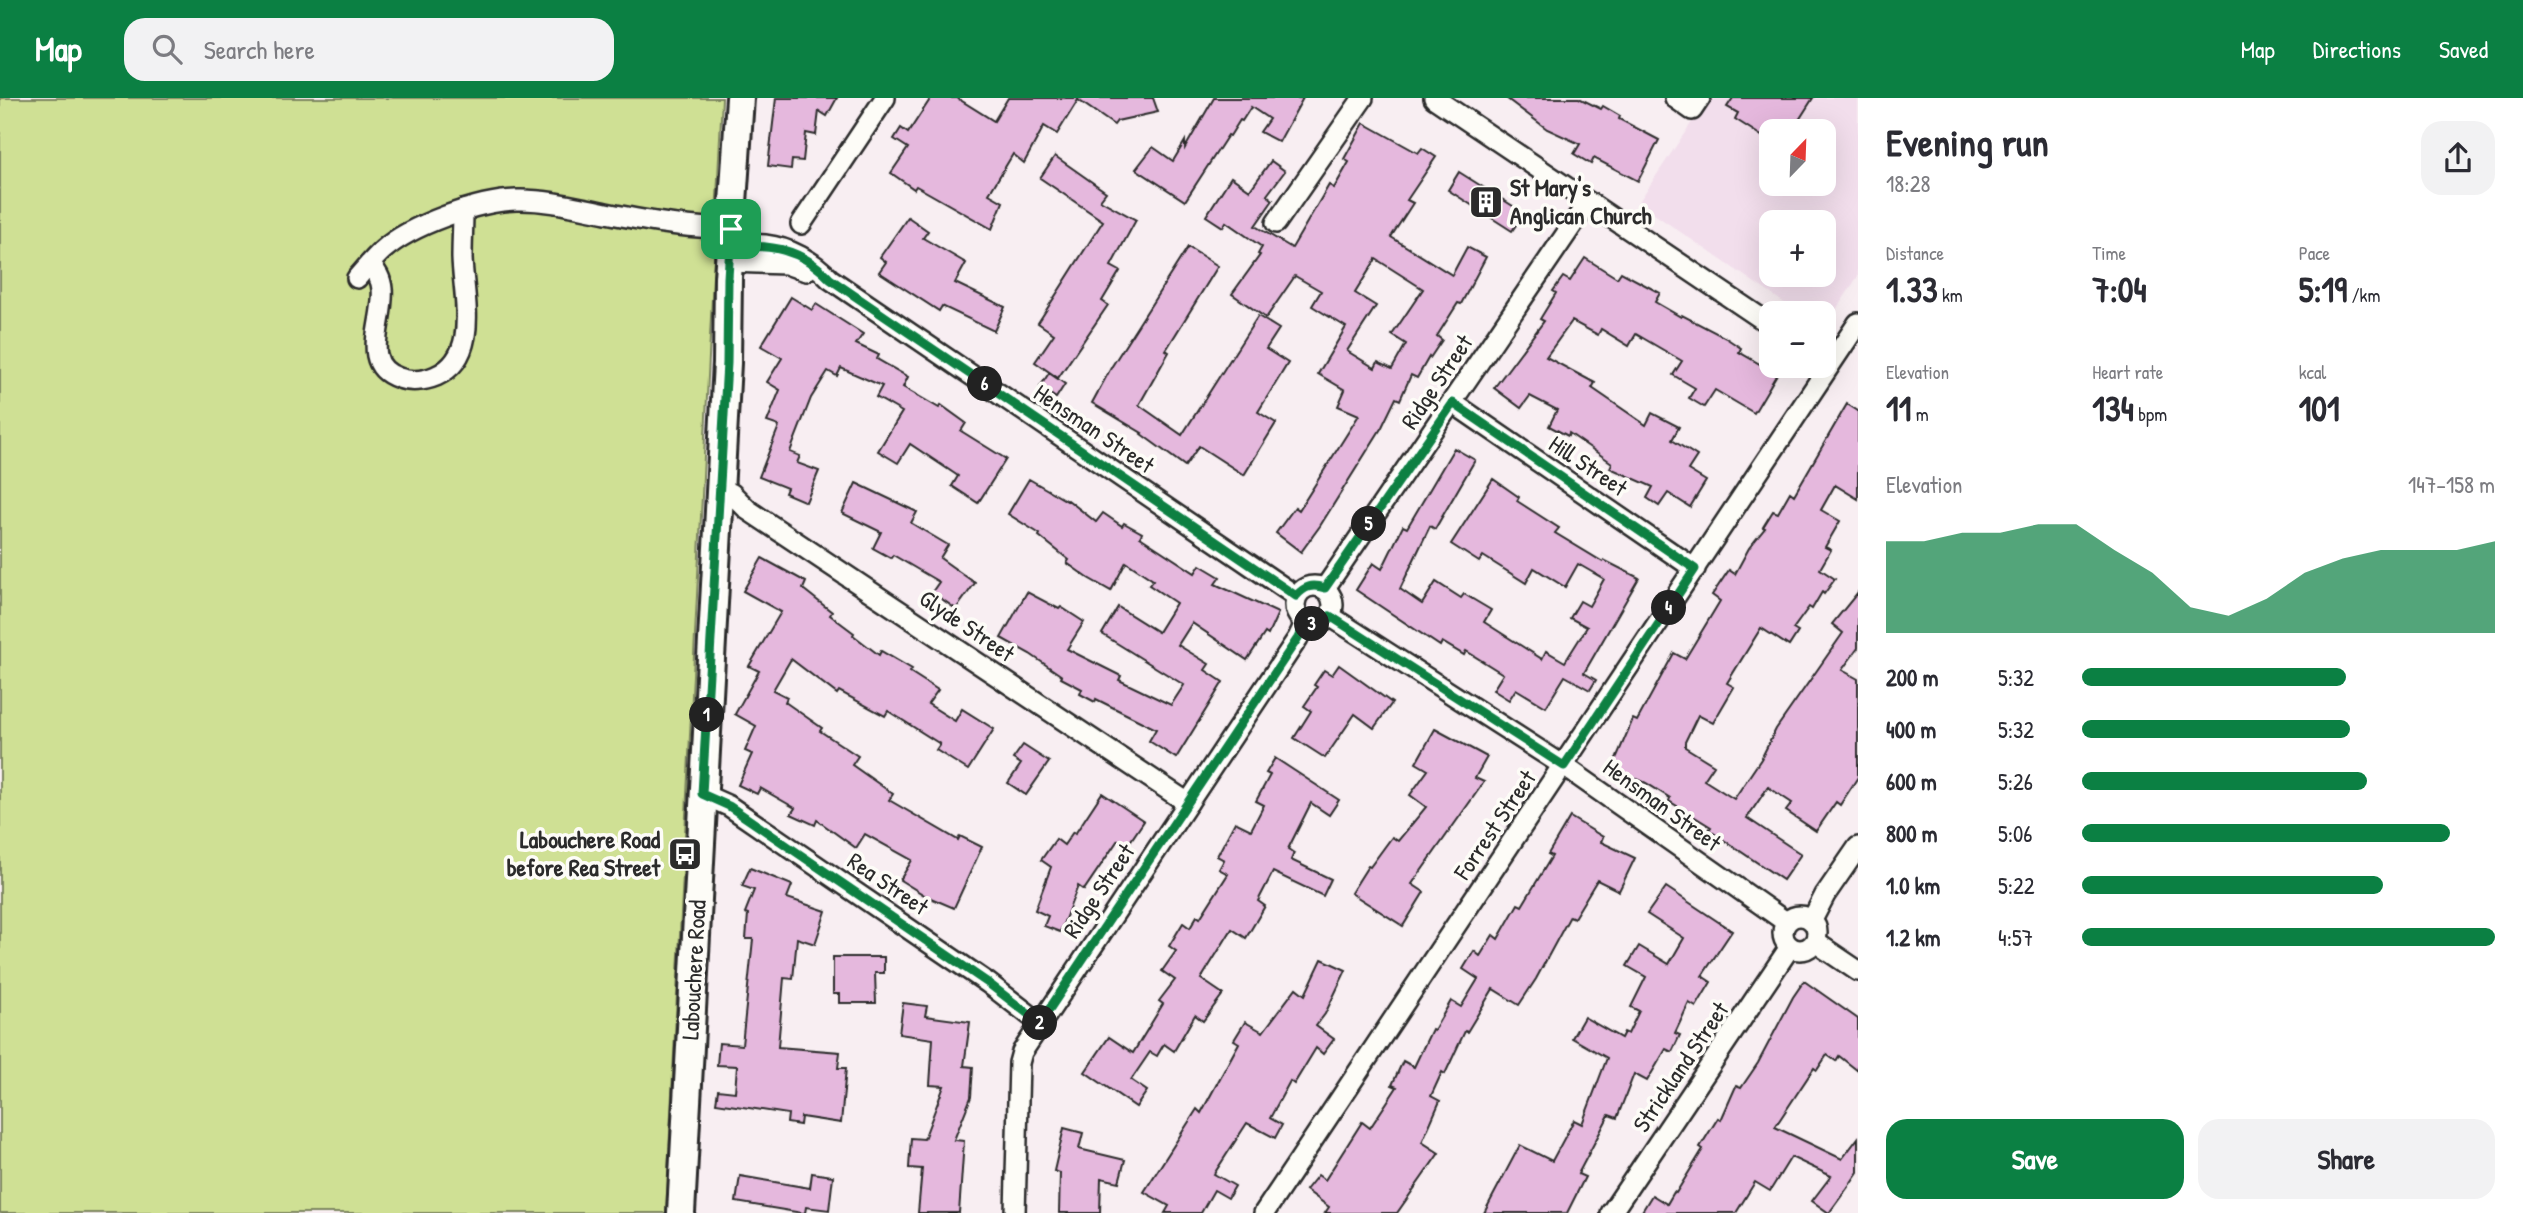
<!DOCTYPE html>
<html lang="en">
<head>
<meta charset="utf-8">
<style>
	body { margin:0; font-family:"Patrick Hand",sans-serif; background:#f2f2f3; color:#2b2b33; height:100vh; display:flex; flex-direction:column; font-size:26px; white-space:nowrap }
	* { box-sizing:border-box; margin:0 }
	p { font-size:23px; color:#7c7c81 }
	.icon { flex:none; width:38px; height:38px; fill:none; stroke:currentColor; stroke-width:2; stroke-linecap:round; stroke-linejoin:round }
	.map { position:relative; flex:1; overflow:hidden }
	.details { display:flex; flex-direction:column; background:#fff; width:665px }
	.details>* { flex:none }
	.needle { width:46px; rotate:23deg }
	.fabs { position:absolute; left:1759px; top:21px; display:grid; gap:14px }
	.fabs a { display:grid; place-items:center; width:77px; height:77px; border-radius:14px; background:#fff; box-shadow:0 7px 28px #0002; font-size:35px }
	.pin { position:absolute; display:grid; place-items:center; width:60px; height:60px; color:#fff; margin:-30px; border-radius:14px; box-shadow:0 4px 10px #0006 }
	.km { position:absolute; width:35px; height:35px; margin:-18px; border-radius:50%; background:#222; color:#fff; font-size:19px; line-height:35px; text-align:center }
	.round { display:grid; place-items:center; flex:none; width:74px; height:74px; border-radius:21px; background:#f2f2f3 }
	.headline { display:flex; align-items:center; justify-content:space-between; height:119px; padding:0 28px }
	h1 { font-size:38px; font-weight:800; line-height:52px }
	.stats { display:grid; grid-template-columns:repeat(3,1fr); gap:10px; height:119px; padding:7px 28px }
	.stats div { display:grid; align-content:center }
	.stats b { font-size:35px; font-weight:800 }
	.stats small { font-size:19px; font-weight:400 }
	.stats p { font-size:19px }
	.chart { height:196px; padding:14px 28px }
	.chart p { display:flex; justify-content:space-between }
	.chart svg { width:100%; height:126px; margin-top:7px; fill:#0b8043; opacity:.7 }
	.action { display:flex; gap:14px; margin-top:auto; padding:14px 28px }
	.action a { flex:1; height:80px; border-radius:21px; background:#0b8043; color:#fff; font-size:28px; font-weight:800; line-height:80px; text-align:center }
	.action a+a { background:#f2f2f3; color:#2b2b33 }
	ul { padding:0 28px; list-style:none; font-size:23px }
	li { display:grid; grid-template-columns:112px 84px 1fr; align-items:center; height:52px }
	li i { height:18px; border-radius:9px; background:#0b8043 }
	header { display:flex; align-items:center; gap:42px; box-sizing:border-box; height:98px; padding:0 35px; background:#0b8043; color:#fff }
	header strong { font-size:33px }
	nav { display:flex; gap:38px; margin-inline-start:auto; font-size:24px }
	.search { width:490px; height:63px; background:#f2f2f3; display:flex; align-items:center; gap:18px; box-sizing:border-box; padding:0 24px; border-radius:21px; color:#7c7c81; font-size:26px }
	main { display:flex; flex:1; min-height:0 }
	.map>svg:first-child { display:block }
</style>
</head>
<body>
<header>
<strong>Map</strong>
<div class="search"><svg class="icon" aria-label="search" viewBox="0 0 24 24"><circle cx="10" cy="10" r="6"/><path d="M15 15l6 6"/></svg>Search here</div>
<nav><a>Map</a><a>Directions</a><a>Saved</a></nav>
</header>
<main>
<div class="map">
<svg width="1858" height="1115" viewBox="0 0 1858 1115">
	<rect width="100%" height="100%" fill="#f8eef2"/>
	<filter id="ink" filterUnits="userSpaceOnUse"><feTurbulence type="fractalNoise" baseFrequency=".0143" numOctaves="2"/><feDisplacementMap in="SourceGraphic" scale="14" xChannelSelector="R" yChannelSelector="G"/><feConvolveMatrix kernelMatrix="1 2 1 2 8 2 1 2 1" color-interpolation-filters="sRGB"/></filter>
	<g filter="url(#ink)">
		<path fill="#f2deec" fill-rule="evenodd" d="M1708,0h150v178l-34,52v-15h-25l-161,-110zM1771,33h53v53h-53zM1771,124h53v53h-53z"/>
		<polygon fill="#cfe094" stroke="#7d8660" stroke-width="2" points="0,0 722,0 666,1115 0,1115"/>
		<g fill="#e5b8dd" stroke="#2b2b2b" stroke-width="2" fill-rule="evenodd">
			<polygon points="776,0 837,0 827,18 819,13 816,37 806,35 803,63 792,62 791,71 768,68"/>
			<polygon points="931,0 957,0 994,23 1008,0 1153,0 1158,14 1117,23 1114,27 1078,2 1057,36 1044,28 1024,65 1013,56 989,96 1003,104 992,131 916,88 914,91 891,75 908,50 894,41 901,30 908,35"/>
			<polygon points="1214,0 1303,0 1279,44 1260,34 1269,21 1251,9 1242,23 1240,22 1230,38 1228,37 1185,103 1136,71 1153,49 1173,63 1185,43 1185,50"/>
			<polygon points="1506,0 1579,0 1601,11 1603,8 1620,18 1619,21 1659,42 1638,83 1594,60 1591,66 1574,56 1580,46 1547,31"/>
			<polygon points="1733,0 1813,0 1792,33 1771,33 1771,44 1735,21 1738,15 1727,9"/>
			<path d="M1364,25l54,30 4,-5 14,9 -29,43 6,3 -22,34 61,38 15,-28 19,10 -25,47 -3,-1 -21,33 5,4 -12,18 -1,-1 -12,21 -6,-3 -11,25 -4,-2 -14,29 -62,99 -19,26 -25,-19 19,-26 4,3 60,-95 -21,-9 7,-16 -27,-16 28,-47 -34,-21 9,-15 -26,-15 -29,42 -34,-24 28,-39 -2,-1 4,-7 -36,-25 -3,5 -17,-11 25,-39 19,13 21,-29 14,10 -18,24 6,5 -18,26 37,22 37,-63 5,3 15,-26 -5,-3zM1376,161l47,30 -31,46 14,9 -14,25 -14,-7 -3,6 -28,-17 29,-45 -21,-13z"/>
			<polygon points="1055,58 1106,94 1100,102 1136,122 1111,168 1120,173 1102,203 1108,207 1058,280 1035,264 1054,236 1038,225 1103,123 1040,80"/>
			<polygon points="1459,74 1524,115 1512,133 1448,92"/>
			<polygon points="908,119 928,133 923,140 966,165 955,185 1005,209 994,233 942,208 939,213 879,174 886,164 880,159"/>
			<polygon points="1188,149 1218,168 1166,252 1169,254 1139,307 1182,337 1258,218 1279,231 1266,251 1288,265 1258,314 1276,325 1244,377 1199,348 1185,368 1141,336 1142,335 1092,305 1112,268"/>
			<polygon points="1585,160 1617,180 1621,174 1660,195 1655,204 1681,219 1682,217 1726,240 1741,250 1739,254 1777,276 1754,315 1715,292 1704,309 1689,300 1695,290 1673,277 1682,263 1636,236 1629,248 1601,231 1598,237 1572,223 1546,259 1595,285 1592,290 1646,327 1652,315 1679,329 1672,342 1697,358 1688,372 1706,383 1690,409 1668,395 1659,408 1647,400 1653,389 1610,370 1612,365 1569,335 1568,338 1549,328 1557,312 1530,298 1521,310 1494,290 1544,223 1540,221 1556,195 1553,193 1563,179 1570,183"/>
			<polygon points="791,199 812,212 816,206 863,236 856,246 879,257 877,261 908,279 903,289 939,310 941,307 966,325 961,333 1006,361 978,405 952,388 958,378 910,346 898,365 878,353 902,314 876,299 882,288 841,270 837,278 828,273 811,300 790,354 800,358 797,365 819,373 806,404 785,395 787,390 759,379 779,328 767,324 780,292 767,284 782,260 761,248"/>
			<polygon points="1049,275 1065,286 1056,300 1040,289"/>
			<polygon points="1847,306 1858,313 1858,401 1835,387 1821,412 1840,423 1825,449 1831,452 1820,471 1835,481 1824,496 1822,494 1812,511 1809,509 1793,531 1798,534 1789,548 1761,530 1727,585 1734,589 1713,625 1698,617 1685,644 1685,649 1714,667 1704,682 1734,701 1761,661 1776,631 1843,535 1832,526 1858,494 1858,550 1842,572 1858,581 1858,679 1840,707 1836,704 1816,733 1786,713 1792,705 1768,689 1747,720 1801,756 1783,782 1709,732 1711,729 1669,703 1670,700 1646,685 1612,670 1633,621 1637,623 1674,555 1685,561 1720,503 1712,497 1729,472 1735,476 1749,450 1765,430 1763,429 1773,413 1778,415 1790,394 1794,397"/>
			<polygon points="1454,350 1475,362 1435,431 1430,428 1400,491 1422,506 1436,484 1461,500 1464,496 1491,512 1484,524 1542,561 1546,553 1565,564 1587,529 1570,520 1580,503 1589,508 1604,481 1578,466 1565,489 1534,470 1526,485 1483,458 1479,464 1451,446 1493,381 1519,399 1517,403 1559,430 1555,435 1603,464 1604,462 1639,480 1584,575 1596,582 1590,592 1565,578 1546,609 1516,591 1509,602 1493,592 1503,576 1466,553 1464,557 1442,544 1440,548 1356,492 1373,465 1382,471 1403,428 1407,430"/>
			<polygon points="1029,381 1067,403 1068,402 1096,424 1103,415 1122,428 1124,425 1142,435 1140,439 1195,475 1200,467 1220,479 1215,486 1278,515 1268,537 1265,535 1247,562 1192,525 1178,547 1209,566 1205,572 1223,584 1176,660 1149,643 1156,631 1096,601 1095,604 1080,596 1082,591 1061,580 1062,578 1030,556 1001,540 1027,494 1059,511 1061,509 1084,524 1067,551 1121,578 1119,582 1171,607 1184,587 1102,536 1118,509 1158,534 1176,505 1149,487 1153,482 1126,464 1111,493 1088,480 1067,465 1069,462 1039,438 1040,436 1008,416"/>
			<polygon points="856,385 917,414 911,425 948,447 940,460 975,485 956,511 932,494 939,484 893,457 891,460 873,450 881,434 842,415"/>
			<polygon points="762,460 806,484 803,491 832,514 830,517 854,535 853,537 879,557 881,553 912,571 910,574 938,592 928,606 955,623 962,611 994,631 968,672 936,652 940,646 888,613 885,618 839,593 837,596 791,561 773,592 787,599 785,604 822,630 820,633 858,658 852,667 893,696 889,702 958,742 960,738 982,749 954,810 926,798 900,782 912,762 865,736 856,750 817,722 815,727 791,716 795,710 760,690 757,696 738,687 752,656 745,653 756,628 735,616 759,573 749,568 781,514 743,493"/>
			<polygon points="1339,567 1392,605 1374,630 1355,616 1325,660 1294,640 1311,613 1304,608 1317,589 1314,587 1324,572 1332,577"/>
			<polygon points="1435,631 1487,659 1475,680 1484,684 1412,786 1424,794 1403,828 1351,795 1368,768 1370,769 1392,739 1398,743 1426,709 1410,697 1428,672 1416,665"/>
			<polygon points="1023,647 1049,664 1026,697 1008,685 1021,666 1013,661"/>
			<polygon points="1275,660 1339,702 1329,717 1311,705 1288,751 1294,755 1291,762 1331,781 1323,798 1273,774 1258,803 1265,808 1246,840 1232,831 1201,881 1223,896 1203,923 1195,917 1174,953 1164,946 1157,958 1150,954 1131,982 1147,993 1136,1009 1085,974 1109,939 1133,955 1163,906 1159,903 1175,882 1162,873 1176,853 1169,848 1183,825 1190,830 1197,818 1200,820 1228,776 1219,771 1224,762 1217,758 1235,724 1251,732 1264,707 1256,703 1270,677 1266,675"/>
			<polygon points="1102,695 1144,723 1127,748 1118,742 1084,792 1078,788 1060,834 1044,828 1048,818 1035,812 1051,769 1041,762 1056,741 1064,747 1073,734 1075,736"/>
			<polygon points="1570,719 1603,739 1601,744 1635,760 1619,793 1597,782 1574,820 1570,818 1536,881 1519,907 1493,891 1467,934 1465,933 1445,976 1442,974 1431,998 1440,1003 1422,1044 1439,1055 1397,1115 1325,1115 1329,1109 1306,1092 1318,1077 1325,1082 1362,1024 1370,1030 1397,989 1392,987 1403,963 1414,969 1432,931 1434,932 1451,903 1461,909 1478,881 1463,871 1474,853 1480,858 1493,837 1498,841 1518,806 1522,808 1552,758 1548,756"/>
			<polygon points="750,770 792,787 787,800 826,813 815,846 797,840 793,881 784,880 778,949 840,954 838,970 846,970 841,1025 801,1019 800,1027 787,1025 788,1016 716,1005 718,992 735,994 737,968 717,967 719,945 742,947 753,841 746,841 748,816 745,815 754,792 742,788"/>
			<polygon points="1666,789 1732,833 1702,878 1711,884 1696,909 1689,905 1675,935 1680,937 1672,954 1666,951 1647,983 1634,976 1617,1020 1609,1017 1578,1076 1585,1079 1567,1115 1484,1115 1520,1047 1552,1063 1574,1022 1582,1026 1607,960 1572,940 1584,919 1621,940 1624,934 1628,936 1639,913 1631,909 1646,879 1627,868 1639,848 1669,866 1684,840 1647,816"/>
			<polygon points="833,859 884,859 884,875 875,875 876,905 839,905 839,896 833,896"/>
			<polygon points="1322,861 1346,872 1325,916 1316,928 1334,941 1323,956 1316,950 1294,986 1290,983 1270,1020 1282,1027 1275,1040 1247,1025 1214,1076 1235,1088 1228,1100 1214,1092 1201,1115 1165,1115 1169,1108 1144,1094 1197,1011 1201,1015 1239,945 1234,942 1245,924 1263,934 1296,890 1305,897"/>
			<polygon points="1804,883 1858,921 1858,973 1839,958 1836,963 1827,957 1817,972 1814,970 1775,1029 1842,1061 1858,1040 1858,1074 1848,1089 1829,1115 1812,1103 1831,1078 1791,1059 1770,1093 1755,1084 1736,1115 1641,1115 1652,1097 1667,1106 1674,1094 1676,1095 1703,1051 1700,1049 1718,1020 1721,1022 1736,988 1741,990 1758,965 1793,899"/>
			<polygon points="903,905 927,908 925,918 970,924 964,968 973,969 971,999 954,1042 964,1043 959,1115 918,1115 922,1071 909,1070 911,1040 924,1041 944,988 930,987 933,941 899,936"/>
			<polygon points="1064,1030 1083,1035 1079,1051 1125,1062 1119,1084 1101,1080 1100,1115 1059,1115 1060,1075 1054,1073"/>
			<polygon points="812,1075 833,1078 829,1112 806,1109 805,1115 802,1115 736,1104 740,1078 810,1090"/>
		</g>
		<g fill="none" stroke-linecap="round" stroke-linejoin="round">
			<g stroke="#2b2b2b" stroke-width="24">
				<g id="minor">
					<polyline points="1434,0 1771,227"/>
					<polyline points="1675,0 1692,12 1700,0"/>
					<polyline points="1276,125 1363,0"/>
					<polyline points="801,126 885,0"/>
					<path d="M730,149c11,0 24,-3 35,-2 25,3 48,16 65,34l466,317"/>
					<polyline points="729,164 786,166 806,173"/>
					<path d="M369,167c38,28 -23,96 30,113 11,4 25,3 37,-2 45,-20 27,-80 26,-118 0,-16 1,-32 1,-48"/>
					<path d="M357,180c8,-9 17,-20 26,-28 28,-25 95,-49 133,-50 30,-1 60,7 90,13 45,9 91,17 138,15"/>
					<polyline points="1453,305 1695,471"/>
					<polyline points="720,393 731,395 748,412 1188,705"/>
					<circle cx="1314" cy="507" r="19"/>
					<polyline points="1325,490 1588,104"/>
					<polyline points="1330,518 1564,668 1786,824"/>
					<polyline points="702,696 729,708 988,885 1040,925"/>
					<circle cx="1800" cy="835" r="17"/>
					<polyline points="1812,822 1825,797 1858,749"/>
					<polyline points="1815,844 1858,873"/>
					<polyline points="1015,1115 1019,965 1022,954 1298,540 1305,525"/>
					<polyline points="1264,1115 1858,225"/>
					<polyline points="1611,1115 1790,849"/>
				</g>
			</g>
			<g stroke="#2b2b2b" stroke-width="32">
				<polyline id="major" points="681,1115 727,265 728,180 740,0"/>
			</g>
			<use href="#minor" stroke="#fdfcf7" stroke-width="19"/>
			<use href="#major" stroke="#fdfcf7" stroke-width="26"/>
		</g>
	</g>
	<g fill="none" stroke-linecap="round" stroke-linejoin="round" filter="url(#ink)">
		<g stroke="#fff" stroke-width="14">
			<path id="route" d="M744,130l-1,19c34,-3 64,7 87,32l466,317c9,-10 16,-12 29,-8l128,-185 242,166 -131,197 -234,-150c-8,8 -15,9 -25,7l-7,15 -258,385 -52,-40 -259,-177 -27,-12 25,-431 1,-85 3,-49z"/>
		</g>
		<use href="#route" stroke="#0b8043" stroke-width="9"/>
	</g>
	<defs>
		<g id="building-square" transform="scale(1.75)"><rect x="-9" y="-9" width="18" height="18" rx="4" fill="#2b2b2b" stroke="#fdfcf7"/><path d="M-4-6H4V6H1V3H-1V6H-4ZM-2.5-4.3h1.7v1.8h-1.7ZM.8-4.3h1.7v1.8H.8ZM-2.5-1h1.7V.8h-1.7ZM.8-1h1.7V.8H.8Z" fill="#fff"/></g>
		<g id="bus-square" transform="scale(1.75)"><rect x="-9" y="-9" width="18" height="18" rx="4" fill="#2b2b2b" stroke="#fdfcf7"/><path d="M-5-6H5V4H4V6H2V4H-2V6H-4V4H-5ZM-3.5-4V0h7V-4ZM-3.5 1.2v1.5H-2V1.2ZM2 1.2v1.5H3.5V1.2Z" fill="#fff"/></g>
	</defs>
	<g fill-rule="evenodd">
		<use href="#building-square" x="1486" y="104"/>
		<use href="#bus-square" x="685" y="756"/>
	</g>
	<g text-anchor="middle" stroke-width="7" stroke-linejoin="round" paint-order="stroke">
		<g font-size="24" font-weight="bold" fill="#2b2b2b" stroke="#fdfcf7" text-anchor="start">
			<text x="1510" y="98">St Mary's<tspan x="1510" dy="28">Anglican Church</tspan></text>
			<text x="660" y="750" text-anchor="end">Labouchere Road<tspan x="660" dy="28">before Rea Street</tspan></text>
		</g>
		<g font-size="24" fill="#2b2b2b" stroke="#fdfcf7">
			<text transform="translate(1437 284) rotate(-56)" y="8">Ridge Street</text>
			<text transform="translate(1094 331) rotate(34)" y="8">Hensman Street</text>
			<text transform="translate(1588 368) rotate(34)" y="8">Hill Street</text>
			<text transform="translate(967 528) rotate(34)" y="8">Glyde Street</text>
			<text transform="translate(1662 707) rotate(36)" y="8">Hensman Street</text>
			<text transform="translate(1495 727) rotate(-56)" y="8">Forrest Street</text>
			<text transform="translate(888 786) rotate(34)" y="8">Rea Street</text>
			<text transform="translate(1099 793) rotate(-56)" y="8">Ridge Street</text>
			<text transform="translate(694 872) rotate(-87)" y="8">Labouchere Road</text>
			<text transform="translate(1681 969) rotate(-56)" y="8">Strickland Street</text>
		</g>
	</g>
</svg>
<div class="fabs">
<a><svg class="needle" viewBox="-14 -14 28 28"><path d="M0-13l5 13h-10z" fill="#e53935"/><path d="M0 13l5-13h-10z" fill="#7c7c81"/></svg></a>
<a>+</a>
<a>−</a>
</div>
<div class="pin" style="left:731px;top:131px;background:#1e9e55"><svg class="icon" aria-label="arrive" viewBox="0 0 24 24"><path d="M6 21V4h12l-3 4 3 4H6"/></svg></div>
<b class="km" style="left:707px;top:617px">1</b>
<b class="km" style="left:1040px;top:925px">2</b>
<b class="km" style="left:1312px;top:526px">3</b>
<b class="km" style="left:1669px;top:510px">4</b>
<b class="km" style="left:1369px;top:426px">5</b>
<b class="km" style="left:985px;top:286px">6</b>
</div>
<section class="details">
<div class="headline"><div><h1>Evening run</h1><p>18:28</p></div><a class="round"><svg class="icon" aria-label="share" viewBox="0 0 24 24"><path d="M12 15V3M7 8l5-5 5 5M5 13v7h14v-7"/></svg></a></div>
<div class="stats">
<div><p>Distance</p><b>1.33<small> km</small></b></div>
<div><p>Time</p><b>7:04</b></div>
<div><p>Pace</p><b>5:19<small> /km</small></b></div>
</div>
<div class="stats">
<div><p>Elevation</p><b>11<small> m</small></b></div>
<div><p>Heart rate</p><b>134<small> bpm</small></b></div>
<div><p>kcal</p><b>101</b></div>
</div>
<div class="chart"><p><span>Elevation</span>147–158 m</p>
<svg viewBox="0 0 160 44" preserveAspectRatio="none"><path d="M0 44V12L10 12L20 9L30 9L40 6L50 6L60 15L70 23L80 35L90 38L100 32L110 23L120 18L130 15L140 15L150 15L160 12V44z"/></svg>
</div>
<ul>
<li><b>200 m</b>5:32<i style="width:64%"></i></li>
<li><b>400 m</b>5:32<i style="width:65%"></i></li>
<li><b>600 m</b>5:26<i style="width:69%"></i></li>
<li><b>800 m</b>5:06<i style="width:89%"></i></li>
<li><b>1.0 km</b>5:22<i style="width:73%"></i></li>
<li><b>1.2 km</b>4:57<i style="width:100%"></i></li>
</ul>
<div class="action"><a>Save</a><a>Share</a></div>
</section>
</main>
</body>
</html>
